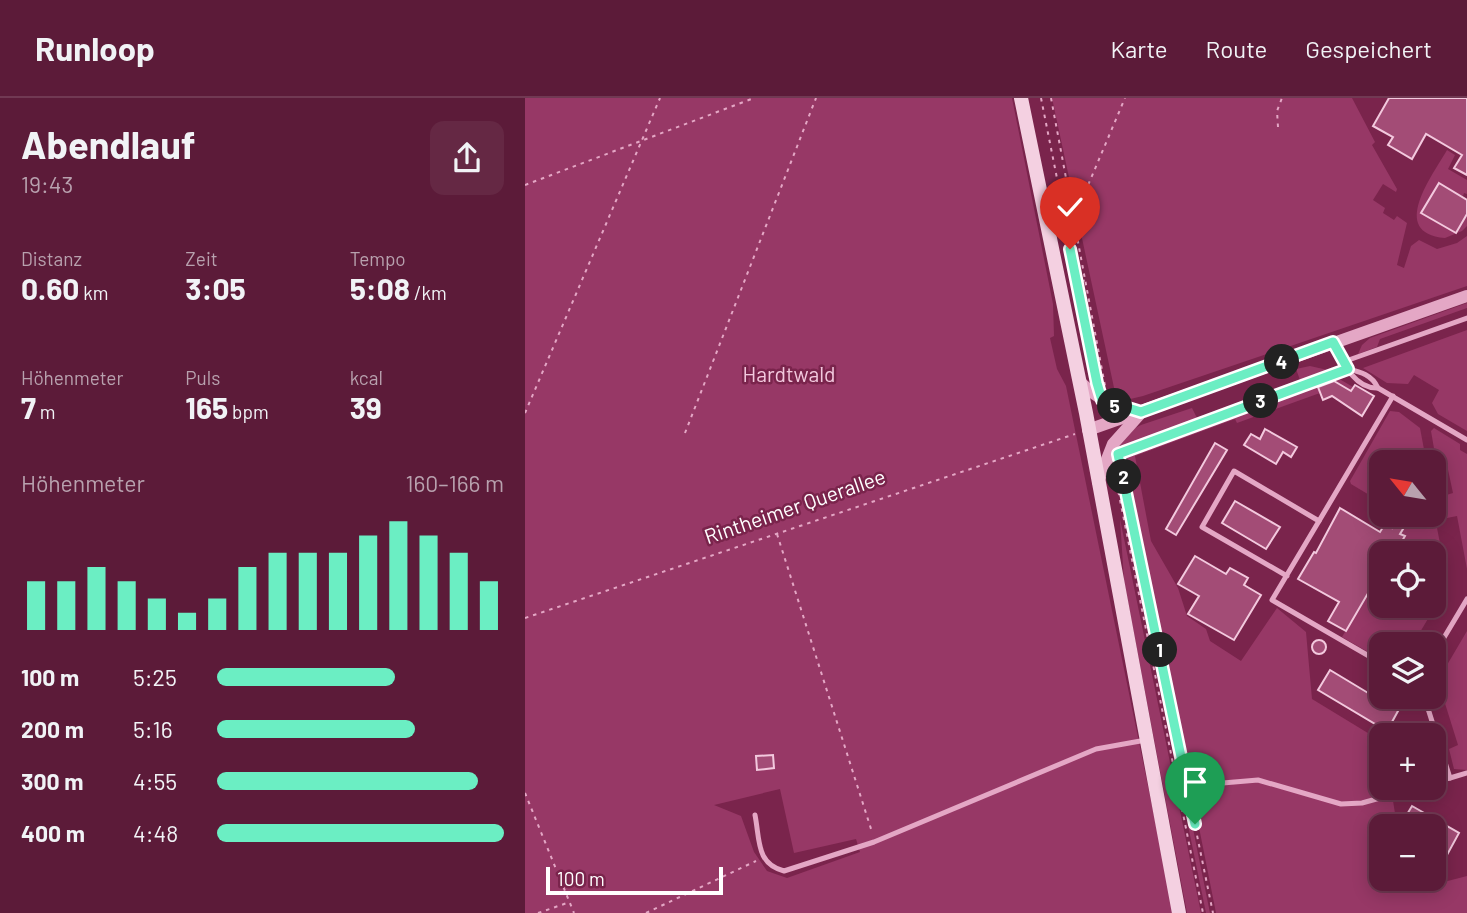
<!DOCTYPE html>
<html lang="de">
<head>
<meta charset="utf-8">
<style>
	body { margin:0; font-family:Barlow,sans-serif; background:#652844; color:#f1f3f6; height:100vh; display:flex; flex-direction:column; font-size:26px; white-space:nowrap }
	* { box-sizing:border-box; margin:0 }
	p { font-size:23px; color:#b8a1ae }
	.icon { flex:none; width:38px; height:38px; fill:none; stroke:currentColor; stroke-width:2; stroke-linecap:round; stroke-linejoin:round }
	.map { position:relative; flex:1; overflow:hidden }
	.panel { display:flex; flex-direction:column; background:#5c1b39; width:525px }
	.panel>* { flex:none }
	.needle { width:46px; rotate:300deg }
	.buttons { position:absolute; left:844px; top:352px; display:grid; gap:14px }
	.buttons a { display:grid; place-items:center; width:77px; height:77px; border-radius:14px; background:#5c1b39; box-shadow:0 4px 18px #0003,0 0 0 2px #713953; font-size:35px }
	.scale { position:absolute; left:21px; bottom:18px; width:177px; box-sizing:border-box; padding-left:7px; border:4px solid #fff; border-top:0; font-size:19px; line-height:24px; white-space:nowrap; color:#fff; -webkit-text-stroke:5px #7a244c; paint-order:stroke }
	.pin { position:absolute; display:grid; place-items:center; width:60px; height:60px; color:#fff; margin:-72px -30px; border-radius:50% 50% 50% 0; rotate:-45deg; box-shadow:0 0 7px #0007 }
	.pin .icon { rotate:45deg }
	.km { position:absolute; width:35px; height:35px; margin:-18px; border-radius:50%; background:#222; color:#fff; font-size:19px; line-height:35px; text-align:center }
	.round { display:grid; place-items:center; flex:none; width:74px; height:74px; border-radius:14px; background:#652844 }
	.headline { display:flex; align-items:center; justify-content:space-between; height:119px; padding:0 21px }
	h1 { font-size:38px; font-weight:700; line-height:52px }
	.figures { display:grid; grid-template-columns:repeat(3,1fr); gap:10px; height:119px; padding:7px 21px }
	.figures div { display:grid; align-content:center }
	.figures b { font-size:30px; font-weight:700 }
	.figures small { font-size:19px; font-weight:400 }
	.figures p { font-size:19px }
	.chart { height:196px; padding:14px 21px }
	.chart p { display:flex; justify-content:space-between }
	.chart svg { width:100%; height:126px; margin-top:7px; stroke:#6beec3; stroke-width:6 }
	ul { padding:0 21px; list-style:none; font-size:23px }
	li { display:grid; grid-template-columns:112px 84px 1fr; align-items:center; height:52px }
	li i { height:18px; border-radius:9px; background:#6beec3 }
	header { display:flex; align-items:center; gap:42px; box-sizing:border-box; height:98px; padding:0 35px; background:#5c1b39; border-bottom:2px solid #713953 }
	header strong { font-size:33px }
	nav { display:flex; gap:38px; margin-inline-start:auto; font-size:24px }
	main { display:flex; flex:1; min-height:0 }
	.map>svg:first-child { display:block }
</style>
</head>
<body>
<header>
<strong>Runloop</strong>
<nav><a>Karte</a><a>Route</a><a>Gespeichert</a></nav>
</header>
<main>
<section class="panel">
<div class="headline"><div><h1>Abendlauf</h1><p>19:43</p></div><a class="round"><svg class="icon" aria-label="share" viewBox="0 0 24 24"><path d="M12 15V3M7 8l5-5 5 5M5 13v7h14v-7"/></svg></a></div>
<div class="figures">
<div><p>Distanz</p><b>0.60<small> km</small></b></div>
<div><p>Zeit</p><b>3:05</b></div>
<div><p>Tempo</p><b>5:08<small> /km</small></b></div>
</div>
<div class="figures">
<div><p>Höhenmeter</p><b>7<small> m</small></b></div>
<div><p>Puls</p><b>165<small> bpm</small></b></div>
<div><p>kcal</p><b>39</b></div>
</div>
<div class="chart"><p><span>Höhenmeter</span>160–166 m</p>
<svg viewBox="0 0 160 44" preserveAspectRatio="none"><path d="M5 44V27M15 44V27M25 44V22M35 44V27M45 44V33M55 44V38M65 44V33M75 44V22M85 44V17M95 44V17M105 44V17M115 44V11M125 44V6M135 44V11M145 44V17M155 44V27"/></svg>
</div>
<ul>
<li><b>100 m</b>5:25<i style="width:62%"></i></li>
<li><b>200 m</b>5:16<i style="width:69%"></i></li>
<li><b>300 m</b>4:55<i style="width:91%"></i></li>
<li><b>400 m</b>4:48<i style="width:100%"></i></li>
</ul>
</section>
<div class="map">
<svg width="942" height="815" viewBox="0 0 942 815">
	<rect width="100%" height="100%" fill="#7a244c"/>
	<g fill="#973866" fill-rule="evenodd">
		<path d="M0,0h487l41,206 1,32 -4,2 7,31 9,17 108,527h-649zM255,691l14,64 62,-14 4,13 -73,26 -20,-7 -13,-19 -13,-36 -27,-11z"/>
		<polygon points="527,0 827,0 850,44 847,47 872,91 871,94 858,86 848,102 860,110 858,115 869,122 872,118 882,125 872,167 879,170 886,148 894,142 912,151 932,145 942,138 942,188 618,298 601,302 591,299"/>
		<path d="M922,52l8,5 -7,14 19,11v14l-3,-1 -1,3 -14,-5 18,17v18l-5,5 -17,7c-57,-5 -12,-63 2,-88z"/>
		<polygon points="942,205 942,210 855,241 852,249 833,256 837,247 845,240"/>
		<polygon points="942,232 942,333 913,316 907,305 914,292 889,277 883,286 862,285 838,270"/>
		<polygon points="785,268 807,273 601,348 595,347 610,330 616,327 667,310 672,320 775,282 771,271"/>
		<polygon points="811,279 828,289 825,293 809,283 794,289 795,295 712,325 710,321 610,358 626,443 653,490 662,518 681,531 685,543 716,563 752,510 781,534 787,601 856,643 856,690 866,690 872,728 856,728 856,780 881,781 884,793 942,778 942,815 691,815 618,447 613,437 598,358 602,355"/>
		<polygon points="865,313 874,314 895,330 901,362 899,364 856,364 856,404 826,386 825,383"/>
		<polygon points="909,330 935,346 935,352 942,356 942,471 932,418 922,420 918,398 928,395 922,367 912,368 906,333"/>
		<polygon points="592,368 595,369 685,815 681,815 590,371"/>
		<polygon points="908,409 923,487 888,546 856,546 856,548 849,544 843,554 817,539 856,473 856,508 908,508 908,455 866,455 871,453 880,439 875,436 882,424 886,427 893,417 908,416"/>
		<polygon points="595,421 676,815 662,815 599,483"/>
		<polygon points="942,533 942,672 929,671 924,651 933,647 918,599 908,601 908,575 914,563 922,567"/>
	</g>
	<g fill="#a34c76" stroke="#f3c9de" stroke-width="2">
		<polygon points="864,0 942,0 942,77 929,70 937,57 901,36 887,61 863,47 868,39 848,28"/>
		<polygon points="914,85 942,102 942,116 931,135 896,115"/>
		<polygon points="809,283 826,293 830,287 849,298 837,318 807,298 798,302 793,289"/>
		<polygon points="740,331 772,349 766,359 758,354 751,366 719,347 726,336 735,341"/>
		<polygon points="690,345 702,352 651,437 641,431"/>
		<polygon points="710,403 755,429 741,451 697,425"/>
		<polygon points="815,410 855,434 860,426 867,430 869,426 878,431 875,436 880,438 870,455 856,455 856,473 821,533 803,523 814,504 773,481 789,454 791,455"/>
		<polygon points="670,458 701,476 705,470 723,480 719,487 736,497 709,542 663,516 674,498 653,486"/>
		<circle cx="794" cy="549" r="7"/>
		<polygon points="805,572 873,613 862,633 793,592"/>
		<polygon points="248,657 249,670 232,672 231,658"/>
		<polygon points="887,708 934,735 922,757 908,749 908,728 875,728"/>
	</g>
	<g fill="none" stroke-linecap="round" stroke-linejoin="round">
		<g stroke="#e4a7c5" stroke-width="2" stroke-dasharray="3.5 5" stroke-linecap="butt">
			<polyline points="516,0 572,281"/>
			<polyline points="526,0 580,288"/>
			<polyline points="753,29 752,13 757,0"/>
			<polyline points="0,87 229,0"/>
			<polyline points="550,118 600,0"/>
			<polyline points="548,185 562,182"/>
			<polyline points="0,315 135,0"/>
			<polyline points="160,335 291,0"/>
			<polyline points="597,354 815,274"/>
			<polyline points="595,363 688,815"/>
			<polyline points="590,377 678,815"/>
			<polyline points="252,436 347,734"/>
			<polyline points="0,520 550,336"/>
			<polyline points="0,695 49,815"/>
			<polyline points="13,815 42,805"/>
			<polyline points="121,815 231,763"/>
		</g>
		<g stroke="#e4a7c5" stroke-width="5">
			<path d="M809,247c9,18 21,44 44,43l89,52"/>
			<polyline points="818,264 942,220"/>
			<path d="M823,271c13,3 24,6 30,19"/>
			<polyline points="794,423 868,298"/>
			<polyline points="762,478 677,429 709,373 794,423 747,502 856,565"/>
			<polyline points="908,558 942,501"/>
			<polyline points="899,598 925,680 908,684"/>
			<polyline points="925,680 942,675"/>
			<polyline points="674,687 733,682 816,706 837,705 891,690"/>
			<path d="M230,717c5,25 1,49 29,56l90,-29 222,-93 50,-9"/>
		</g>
		<g stroke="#e4a7c5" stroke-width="12">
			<path d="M554,283c23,22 32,23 62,31"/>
			<polyline points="563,332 942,198"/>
			<polyline points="573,384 588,346 614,317"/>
		</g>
		<polyline stroke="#f4d0e1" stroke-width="14" points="496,0 561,315 654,815"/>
	</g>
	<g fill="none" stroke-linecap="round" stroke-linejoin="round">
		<g stroke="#fff" stroke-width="14">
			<polyline id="route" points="545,151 572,285 577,302 616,314 808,244 823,271 593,356 670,726"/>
		</g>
		<use href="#route" stroke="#6beec3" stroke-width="9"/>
	</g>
	<g text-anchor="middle" stroke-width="5" stroke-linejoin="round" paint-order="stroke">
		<g font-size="21" fill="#f3c9de" stroke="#7a244c">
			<text x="264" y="284">Hardtwald</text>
		</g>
		<g font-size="21" fill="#fff" stroke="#7a244c">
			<text transform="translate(270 409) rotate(-19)" y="7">Rintheimer Querallee</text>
		</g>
	</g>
</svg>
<div class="buttons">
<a><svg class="needle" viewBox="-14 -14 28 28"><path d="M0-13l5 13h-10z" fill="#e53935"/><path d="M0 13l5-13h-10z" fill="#b8a1ae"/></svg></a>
<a><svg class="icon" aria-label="locate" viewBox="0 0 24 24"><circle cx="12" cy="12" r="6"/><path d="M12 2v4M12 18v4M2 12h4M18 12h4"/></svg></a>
<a><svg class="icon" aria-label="layers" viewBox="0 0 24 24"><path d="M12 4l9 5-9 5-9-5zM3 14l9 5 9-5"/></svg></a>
<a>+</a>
<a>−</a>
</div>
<div class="scale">100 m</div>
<div class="pin" style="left:670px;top:726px;background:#1e9e55"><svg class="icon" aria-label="arrive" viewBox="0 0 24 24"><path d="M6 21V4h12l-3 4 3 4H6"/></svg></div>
<div class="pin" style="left:545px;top:151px;background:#d93025"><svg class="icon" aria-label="check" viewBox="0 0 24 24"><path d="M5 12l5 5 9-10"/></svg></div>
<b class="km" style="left:635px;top:552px">1</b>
<b class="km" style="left:599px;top:379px">2</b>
<b class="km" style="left:736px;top:303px">3</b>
<b class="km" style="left:757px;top:264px">4</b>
<b class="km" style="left:590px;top:308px">5</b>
</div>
</main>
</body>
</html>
